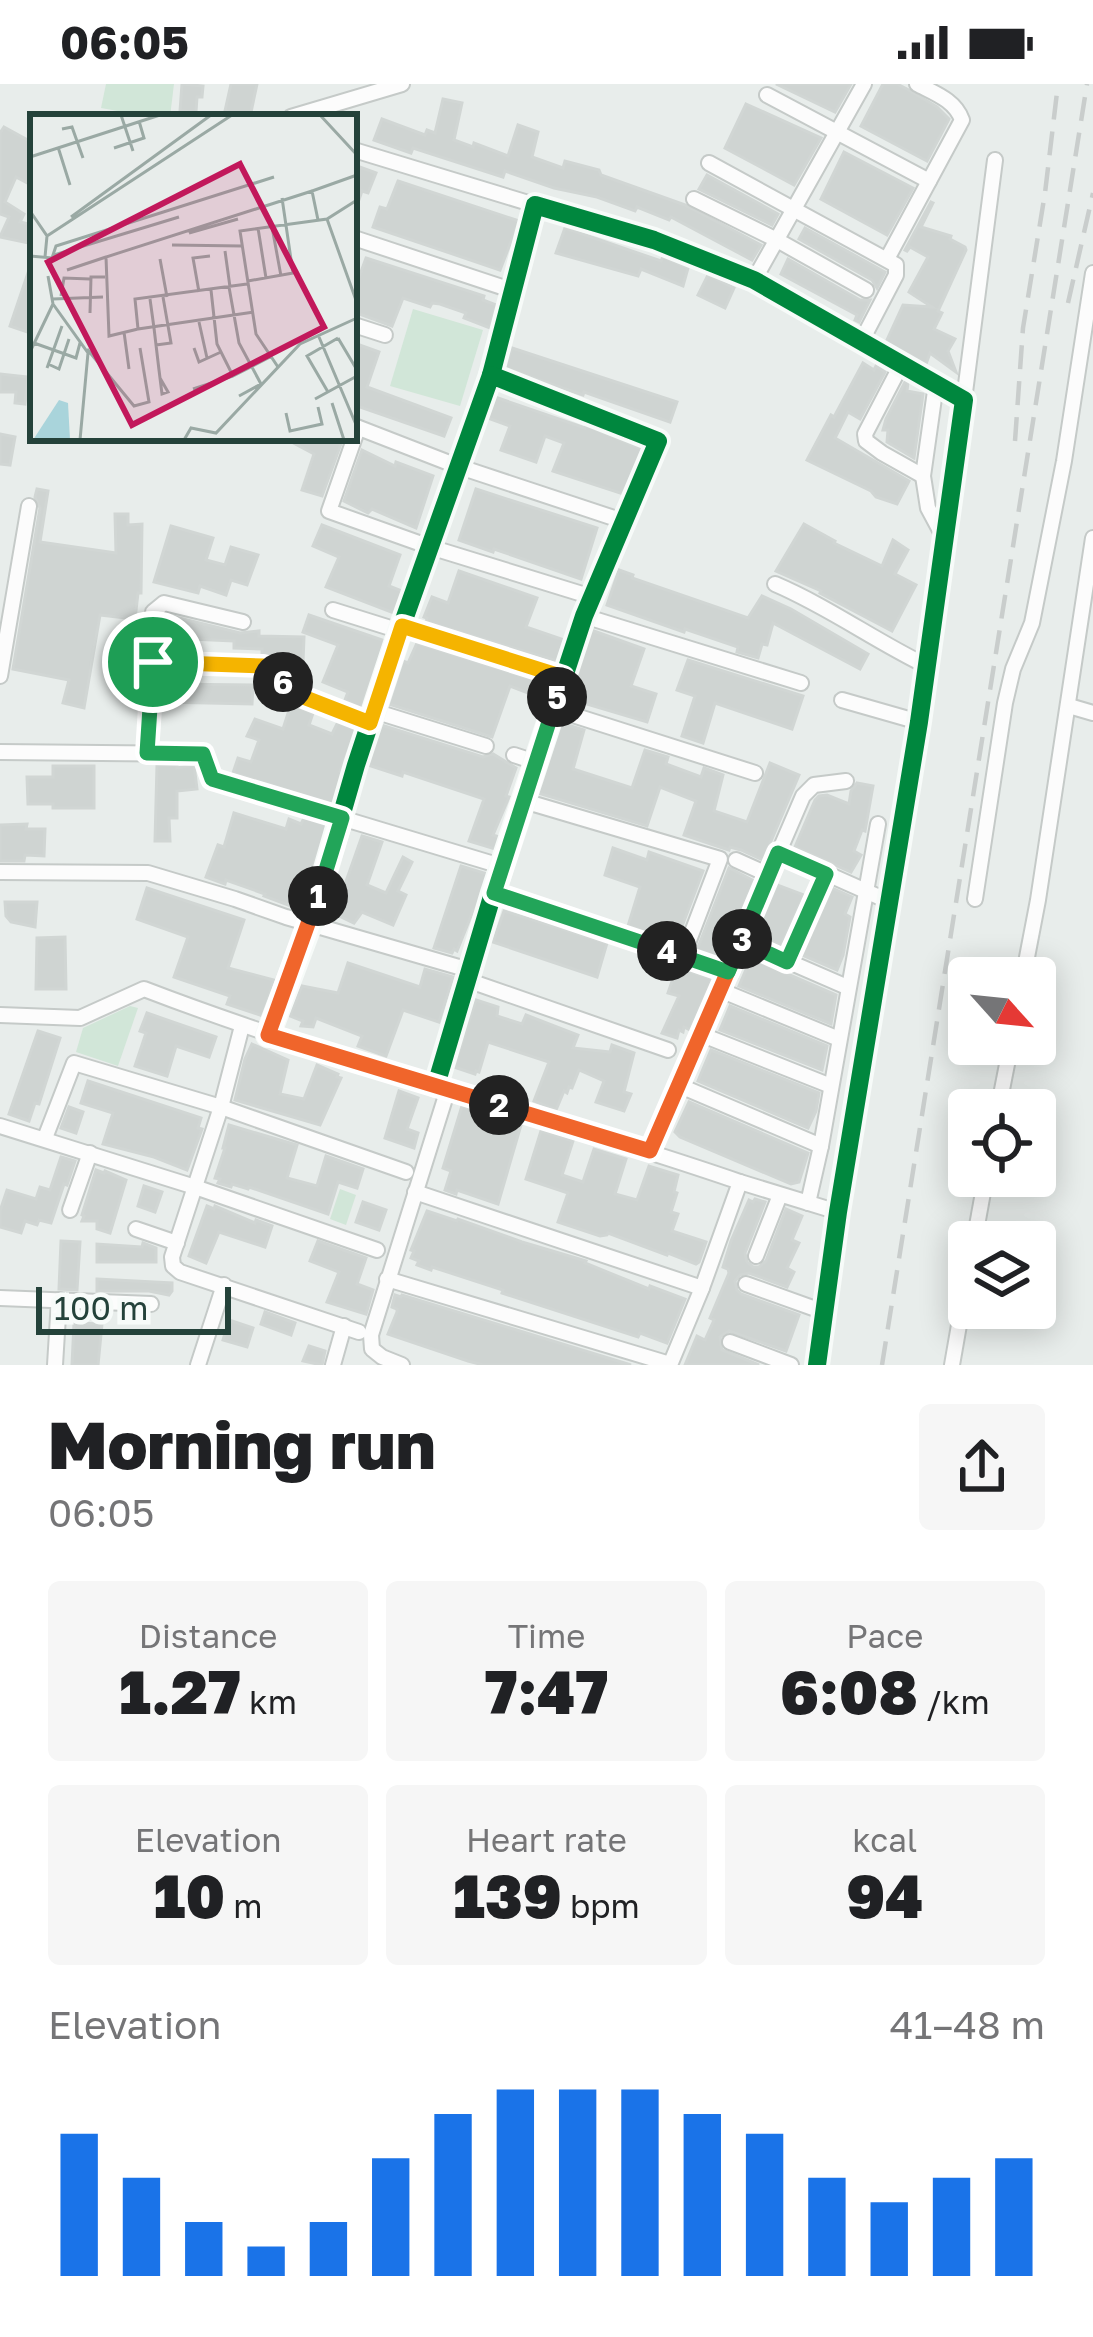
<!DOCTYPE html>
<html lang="en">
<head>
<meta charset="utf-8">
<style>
	body { margin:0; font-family:"Golos Text",sans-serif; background:#f6f6f6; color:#202124; height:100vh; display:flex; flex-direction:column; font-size:45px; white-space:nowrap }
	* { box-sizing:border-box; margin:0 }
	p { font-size:39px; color:#757577 }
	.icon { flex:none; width:66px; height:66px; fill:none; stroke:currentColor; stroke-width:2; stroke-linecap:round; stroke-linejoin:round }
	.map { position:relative; height:1281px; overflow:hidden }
	.details { display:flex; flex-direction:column; background:#fff; flex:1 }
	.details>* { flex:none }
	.needle { width:78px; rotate:117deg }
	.controls { position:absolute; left:948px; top:873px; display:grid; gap:24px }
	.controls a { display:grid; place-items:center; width:108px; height:108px; border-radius:12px; background:#fff; box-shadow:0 6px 30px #0003; font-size:60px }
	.scale { position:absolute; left:36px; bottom:30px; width:195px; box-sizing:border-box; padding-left:12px; border:6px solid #24423a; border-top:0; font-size:33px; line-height:42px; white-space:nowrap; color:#24423a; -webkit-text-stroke:9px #f7fbf9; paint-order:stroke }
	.pin { position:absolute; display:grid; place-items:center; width:102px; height:102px; color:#fff; margin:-51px; border:6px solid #fff; border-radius:50%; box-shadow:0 3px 12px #0007 }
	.km { position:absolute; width:60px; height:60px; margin:-30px; border-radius:50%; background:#222; color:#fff; font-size:33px; line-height:60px; text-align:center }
	.round { display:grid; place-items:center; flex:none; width:126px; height:126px; border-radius:12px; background:#f6f6f6 }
	.head { display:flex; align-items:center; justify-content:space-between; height:204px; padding:0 48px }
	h1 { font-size:66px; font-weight:800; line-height:90px }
	.metrics { display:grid; grid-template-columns:repeat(3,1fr); gap:18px; height:204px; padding:12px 48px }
	.metrics div { display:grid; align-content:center; border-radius:12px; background:#f6f6f6; text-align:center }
	.metrics b { font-size:60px; font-weight:800 }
	.metrics small { font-size:33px; font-weight:400 }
	.metrics p { font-size:33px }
	.chart { height:336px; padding:24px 48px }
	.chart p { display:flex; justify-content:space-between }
	.chart svg { width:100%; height:216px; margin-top:12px; stroke:#1a73e8; stroke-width:6 }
	.status { display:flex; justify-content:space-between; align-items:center; height:84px; padding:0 60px; background:#fff; direction:ltr }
	.status svg { height:33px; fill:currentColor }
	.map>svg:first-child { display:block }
</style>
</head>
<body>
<div class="status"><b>06:05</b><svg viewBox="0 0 49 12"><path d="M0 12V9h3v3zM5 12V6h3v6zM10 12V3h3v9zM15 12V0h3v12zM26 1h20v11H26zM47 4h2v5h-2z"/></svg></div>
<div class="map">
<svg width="1093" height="1281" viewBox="0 0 1093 1281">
	<rect width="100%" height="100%" fill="#e8edeb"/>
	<g fill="#d1e6d8">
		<polygon points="106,0 174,0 170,33 151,33 101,24"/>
		<polygon points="413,225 483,246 460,322 390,302"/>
		<polygon points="130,922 138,924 118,982 76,968 83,944"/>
		<polygon points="340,1105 356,1111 346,1141 330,1135"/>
	</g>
	<g fill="#cfd4d2" stroke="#d1d6d4" stroke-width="3">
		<polygon points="182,0 203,2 202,13 197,13 196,28 180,27"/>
		<polygon points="231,0 257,0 250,33 228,33 229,28 225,27"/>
		<polygon points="776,0 851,0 835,28"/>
		<polygon points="883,0 897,0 907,5 937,23 949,35 927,77 861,42"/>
		<polygon points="443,15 462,19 454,56 473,63 474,59 508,72 518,41 538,48 532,73 563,84 565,77 599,86 601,91 685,121 761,161 752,176 671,133 669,136 637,123 635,127 597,113 554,104 505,87 503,93 413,64 411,69 374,56 382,35 425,51 427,46 435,49"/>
		<polygon points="746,20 821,54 794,101 725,64"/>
		<polygon points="4,43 33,59 33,102 16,93 5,118 24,130 20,138 33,141 33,160 0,153 9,133 0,130 0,49"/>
		<polygon points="844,68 913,104 887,151 821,115"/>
		<polygon points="354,81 376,89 368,109 362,107 355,127"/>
		<polygon points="707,91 778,130 772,141 699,105"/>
		<polygon points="398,97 519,137 500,186 373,143 380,123 387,125"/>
		<polygon points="931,118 933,119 921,143 951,152 950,155 965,163 966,166 938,227 942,229 934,245 955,255 948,267 956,288 930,269 926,280 886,258 903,221 932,223 909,208 928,173 910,163 907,167 905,166"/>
		<polygon points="565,144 661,177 663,173 688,184 683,202 641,185 638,192 556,169"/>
		<polygon points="805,144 885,188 877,204 872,196 799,155"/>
		<polygon points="366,174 484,212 483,216 496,221 490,244 464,234 466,229 440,220 432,219 430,223 403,214 392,242 354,228 354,207"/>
		<polygon points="788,175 860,216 870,216 859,238 855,236 857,231 781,190"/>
		<polygon points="32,177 33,178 33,250 10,242"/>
		<polygon points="708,191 734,204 725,224 698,211"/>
		<polygon points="354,259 379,268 367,303 451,334 444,352 354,321"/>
		<polygon points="512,264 677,318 670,338 584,308 583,311 505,284"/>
		<polygon points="863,279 874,286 876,282 885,288 860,335 848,328 835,354 909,397 897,420 876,413 871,407 807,376 831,331 834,333"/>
		<polygon points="0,290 28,293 25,320 15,319 16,308 0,308"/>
		<polygon points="905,298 908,298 907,307 923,310 914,374 887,358 888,346 883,346 886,335"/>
		<polygon points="495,313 585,344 586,341 642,365 623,410 553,387 564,359 545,352 536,378 501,366 510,342 488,334"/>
		<polygon points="0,350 15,353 10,381 0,380"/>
		<polygon points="284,354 334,354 342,357 322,412 302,406 314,370"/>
		<polygon points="362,366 395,382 396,378 433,392 416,444 372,425 368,429 344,417"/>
		<polygon points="37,405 48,407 40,458 116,469 115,430 128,430 128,441 142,440 141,509 138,509 135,535 100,531 84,624 63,619 69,596 13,585 40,424 35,413"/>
		<polygon points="476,405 597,444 581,495 494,465 493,468 459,456"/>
		<polygon points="804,440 835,457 834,459 882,482 893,456 908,466 895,490 916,501 892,547 820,509 821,507 776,487"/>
		<polygon points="322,441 400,471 389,502 402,507 394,529 326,503 339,473 313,462"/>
		<polygon points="171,442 213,454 206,476 225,481 231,463 258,471 247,501 231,496 226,511 200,502 198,509 154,498"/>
		<polygon points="619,486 633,491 632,494 748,534 762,512 791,525 868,570 860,585 773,539 767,561 762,560 758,574 737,568 738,563 685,545 684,548 607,521"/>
		<polygon points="459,487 537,514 526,543 564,556 557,577 426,538 427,534 424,533 432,513 448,519"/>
		<polygon points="167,531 240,549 259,547 259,552 304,553 303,578 292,578 293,571 262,570 262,565 234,564 234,557 190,555 188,569 163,568 164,534"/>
		<polygon points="309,531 385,557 361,624 345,616 348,608 323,598 338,561 303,548"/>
		<polygon points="591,546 644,565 631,602 656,610 647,638 570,615"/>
		<polygon points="417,559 550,601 544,615 510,602 492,653 389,620 403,577 408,579"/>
		<polygon points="688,576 803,612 792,645 715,619 703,659 682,652 695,612 677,606"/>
		<polygon points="164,600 253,601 252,620 163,618"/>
		<polygon points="291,620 313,629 309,641 332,650 338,638 356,646 340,687 342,688 333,720 233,689 238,674 251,678 259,656 247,652 255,635 283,645"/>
		<polygon points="561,639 584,646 573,685 632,704 645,666 668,673 666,680 701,693 704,684 723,691 714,727 747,738 770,679 799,691 763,776 741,766 730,763 729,766 684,751 696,717 660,703 647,742 538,709"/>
		<polygon points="381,641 483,673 493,670 516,684 506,712 509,713 493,751 499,753 495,765 469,757 484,715 403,688 402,692 368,681"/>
		<polygon points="157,681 177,681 177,684 194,681 197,705 177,707 177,734 169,734 170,757 155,757"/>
		<polygon points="53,682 94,682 94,724 53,724 53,720 28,720 27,693 53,693"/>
		<polygon points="857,699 873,702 865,747 862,746 854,767 861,771 851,788 795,763 815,716 819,712 827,711 849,720 851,707"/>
		<polygon points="234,729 286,745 289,735 301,740 304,734 327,741 299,825 264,812 265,810 226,796 225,800 206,793 218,761 224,763"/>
		<polygon points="27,740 26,745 45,745 44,772 25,771 24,777 0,777 0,741"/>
		<polygon points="362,752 382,758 367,801 386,809 403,773 412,778 398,807 406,811 393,841 362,828 354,839 339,832 340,828 337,827 347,804 344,803"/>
		<polygon points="613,764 647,776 649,768 703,787 676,858 628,842 640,803 605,791"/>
		<polygon points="461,782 487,790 475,827 473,827 457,867 454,865 452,869 434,864"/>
		<polygon points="729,784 754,797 721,874 697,866"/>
		<polygon points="777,801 804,811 781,862 755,851"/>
		<polygon points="147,804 244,836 228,884 274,896 263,932 227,920 230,912 174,893 188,853 137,835"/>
		<polygon points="832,804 852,813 845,830 850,833 843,871 837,886 802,871"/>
		<polygon points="5,818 37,818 35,843 11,838 6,832"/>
		<polygon points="504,827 607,859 597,893 493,858"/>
		<polygon points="65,853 66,905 36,905 37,854"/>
		<polygon points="751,874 836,911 831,940 739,902"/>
		<polygon points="348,879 420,903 425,885 453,893 439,938 403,926 386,972 358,962 362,952 316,934 313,943 301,942 303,937 290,932 302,902 338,909"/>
		<polygon points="677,883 712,895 690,946 684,943 683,948 679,946 677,954 662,949 679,912 668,909"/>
		<polygon points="476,916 498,923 497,932 522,940 526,931 578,951 573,964 610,968 612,961 634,969 624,1008 631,1010 624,1027 596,1018 604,997 579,986 572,1004 569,1003 567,1009 564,1007 556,1026 534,1017 549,978 488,958 479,988 476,987 475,990 454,983"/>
		<polygon points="730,922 827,962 822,986 720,946"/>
		<polygon points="147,929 216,953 209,973 176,962 167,992 135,982 146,949 140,947"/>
		<polygon points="38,947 60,954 39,1020 35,1019 29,1037 9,1030"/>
		<polygon points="252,960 288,976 280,1010 304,1015 317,981 338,990 337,993 341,994 320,1041 235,1016 245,975"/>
		<polygon points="711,966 819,1009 816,1027 808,1044 698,997"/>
		<polygon points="88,997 201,1034 198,1044 202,1045 187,1086 154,1073 103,1060 113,1029 81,1019"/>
		<polygon points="399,1007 418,1014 407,1045 418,1049 414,1064 385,1054"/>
		<polygon points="689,1018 808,1069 799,1098 791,1100 680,1053 675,1048"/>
		<polygon points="462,1022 521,1041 498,1120 457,1106 456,1110 445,1106 451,1087 443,1084"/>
		<polygon points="69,1023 83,1028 76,1049 61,1044"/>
		<polygon points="229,1041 297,1061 287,1094 317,1102 326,1072 363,1085 357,1104 338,1098 328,1130 249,1103 248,1105 232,1100 231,1103 218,1099 220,1095 215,1094 225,1064 223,1064"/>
		<polygon points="541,1047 573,1057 562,1091 583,1098 594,1065 626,1075 615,1110 637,1116 649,1082 678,1091 674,1108 677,1109 671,1128 678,1130 672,1147 706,1158 699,1178 696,1180 668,1169 667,1171 608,1149 607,1151 600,1152 558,1138 568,1109 526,1095"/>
		<polygon points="61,1073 75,1077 67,1101 64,1100 51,1139 39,1136 37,1141 25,1137 21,1149 0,1143 0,1127 7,1106 36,1115 40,1103 50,1106"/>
		<polygon points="96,1086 104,1089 105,1087 126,1096 110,1149 97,1145 97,1137 82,1137 84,1132 82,1131"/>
		<polygon points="144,1102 162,1108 155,1128 138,1122"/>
		<polygon points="755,1115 765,1118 745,1169 747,1178 753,1183 759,1183 766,1177 786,1125 802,1132 792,1156 799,1159 787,1184 794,1188 787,1203 749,1189 740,1191 735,1197 737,1206 741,1210 799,1231 786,1267 729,1247 720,1253 722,1266 759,1281 685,1281 697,1252 705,1256 714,1236 710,1234 729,1189 728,1185 723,1183 731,1157 749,1116 753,1118"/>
		<polygon points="363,1118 386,1126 379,1146 356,1138"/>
		<polygon points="207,1122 214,1125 215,1122 255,1139 256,1136 272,1142 265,1163 219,1148 206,1179 189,1172"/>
		<polygon points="427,1127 457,1137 458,1135 522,1158 586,1177 585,1179 649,1205 650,1202 685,1215 667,1259 640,1249 638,1253 502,1209 503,1206 432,1183 431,1186 417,1181 419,1177 411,1174 414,1167 411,1166"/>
		<polygon points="61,1157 80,1158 77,1206 59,1205"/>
		<polygon points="318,1157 366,1174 357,1200 373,1206 366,1230 327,1218 339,1188 310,1177"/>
		<polygon points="143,1159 156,1164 156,1178 97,1178 97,1160 142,1163"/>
		<polygon points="97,1195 172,1199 172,1207 169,1211 149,1207 97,1207"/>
		<polygon points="395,1211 401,1213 402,1211 631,1281 483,1281 468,1277 388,1250 397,1228 397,1225 392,1223"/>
		<polygon points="265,1228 295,1239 291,1251 261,1240"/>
		<polygon points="229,1236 253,1244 247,1263 223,1256"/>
		<polygon points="74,1239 102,1240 98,1281 72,1281"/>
		<polygon points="309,1262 325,1267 322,1281 303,1277"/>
	</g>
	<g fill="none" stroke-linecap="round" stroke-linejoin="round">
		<g stroke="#c5cac8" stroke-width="18">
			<g id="minor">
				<polyline points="767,11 929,97"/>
				<polyline points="291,33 402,0"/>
				<polyline points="354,66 535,121"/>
				<polyline points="709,79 896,181 896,191 861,258"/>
				<polyline points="694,115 777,156 866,206"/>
				<polyline points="354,154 514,207"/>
				<path d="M887,175l75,-139c-7,-20 -28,-27 -45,-36"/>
				<polyline points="754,196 864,0"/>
				<polyline points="354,241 385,251"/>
				<polyline points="901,281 865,350 866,357 882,369 923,392"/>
				<polyline points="491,291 535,121 654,156 754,196 964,316 919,638 838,1128 817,1281"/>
				<polyline points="936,300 923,392 928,424 943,452"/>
				<polyline points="964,316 995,76"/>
				<polyline points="354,342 457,382 623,437"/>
				<polyline points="358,344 329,427 430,463 592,513"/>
				<path d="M775,500c54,23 100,57 152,82"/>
				<polyline points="333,526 400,547"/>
				<polyline points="584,532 801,599"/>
				<polyline points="402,542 563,593"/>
				<polyline points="153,579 269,583 293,609 370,639"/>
				<polyline points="0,592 29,422"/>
				<polyline points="842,616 919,638"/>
				<polyline points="1069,622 1093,629"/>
				<polyline points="554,625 755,689"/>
				<polyline points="374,627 486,662"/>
				<polyline points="0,668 203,670 212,695 504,783"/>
				<polyline points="147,669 153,528 164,519 243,538"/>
				<polyline points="514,671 538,679"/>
				<polyline points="524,717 720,775 683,872"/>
				<polyline points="778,768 888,817"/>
				<polyline points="736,776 769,791"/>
				<polyline points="0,788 148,789 235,815 286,833 469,886"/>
				<polyline points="493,809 728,888"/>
				<polyline points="975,815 1005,619 1013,585 1032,539 1064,377 1093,189"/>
				<polyline points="741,857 847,903"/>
				<polyline points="787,877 826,790"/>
				<polyline points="1023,894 1038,816 1093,454"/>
				<polyline points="467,896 668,966"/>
				<polyline points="720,906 839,955"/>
				<path d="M0,931l80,3 64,-29c195,75 399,125 596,193l-38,106 -32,77"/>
				<polyline points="242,942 221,1023 172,1173 173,1182 180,1188 359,1248"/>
				<polyline points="700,950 831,1002"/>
				<polyline points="268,951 310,840 356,681 400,547 491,291 658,357 584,532 493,809 436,1001"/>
				<polyline points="678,1001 821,1062"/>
				<polyline points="998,1026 1011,960"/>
				<polyline points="0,1042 195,1103 377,1166"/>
				<polyline points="45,1054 74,979 221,1023 406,1088"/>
				<polyline points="650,1067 803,712 814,701 846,697"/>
				<polyline points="740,1098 838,1128"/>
				<polyline points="415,1108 702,1204"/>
				<polyline points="808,1119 821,1062 878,740"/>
				<polyline points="70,1126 90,1069"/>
				<polyline points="136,1145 177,1159"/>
				<polyline points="974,1158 986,1092"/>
				<polyline points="756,1172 780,1111"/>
				<polyline points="387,1195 670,1280"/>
				<polyline points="746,1200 824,1228"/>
				<polyline points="0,1214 151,1220"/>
				<polyline points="730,1258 791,1281"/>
				<polyline points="55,1281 59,1216"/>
				<polyline points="198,1281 224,1201"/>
				<polyline points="333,1281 344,1242"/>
				<polyline points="402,1281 382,1273 372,1265 371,1251 448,1005"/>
				<polyline points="952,1281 969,1184"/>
			</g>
		</g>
		<use href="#minor" stroke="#fcfcfc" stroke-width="14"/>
		<g stroke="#c9cdcc" stroke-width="4.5" stroke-dasharray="24 12" stroke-linecap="butt">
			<polyline points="1068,219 1093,109"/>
			<polyline points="1015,357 1023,244 1045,109 1058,0"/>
			<polyline points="882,1281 1087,0"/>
		</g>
		<g stroke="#f7fbf9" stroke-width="26">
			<g id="cycleway">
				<polyline points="491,291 535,121 654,156 754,196 964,316 919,638 838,1128 817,1281"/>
				<polyline points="268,951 310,840 356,681 400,547 491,291 658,357 584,532 493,809 436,1001"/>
			</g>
		</g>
		<use href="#cycleway" stroke="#00873e" stroke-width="18"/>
	</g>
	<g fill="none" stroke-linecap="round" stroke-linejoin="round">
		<g stroke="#fff" stroke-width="24">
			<polyline id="split-1" points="153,578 147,669 203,670 212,695 342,734 318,812"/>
		</g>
		<g stroke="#fff" stroke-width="24">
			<polyline id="split-2" points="318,812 268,951 499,1021"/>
		</g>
		<g stroke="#fff" stroke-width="24">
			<polyline id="split-3" points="499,1021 650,1067 742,855"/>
		</g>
		<g stroke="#fff" stroke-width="24">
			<polyline id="split-4" points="667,867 728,888 741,857 787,878 826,790 778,769 742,855"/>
		</g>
		<g stroke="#fff" stroke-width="24">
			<polyline id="split-5" points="557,613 494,809 667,867"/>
		</g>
		<g stroke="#fff" stroke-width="24">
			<polyline id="split-6" points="283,598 293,609 370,639 402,542 563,593 557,613"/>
		</g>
		<g stroke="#fff" stroke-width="24">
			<polyline id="split-7" points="153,578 263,582 272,584 283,598"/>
		</g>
		<use href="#split-1" stroke="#22a559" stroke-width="15"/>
		<use href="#split-2" stroke="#f0652b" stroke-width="15"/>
		<use href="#split-3" stroke="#f0652b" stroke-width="15"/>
		<use href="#split-4" stroke="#22a559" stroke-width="15"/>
		<use href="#split-5" stroke="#22a559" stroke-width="15"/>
		<use href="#split-6" stroke="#f5b400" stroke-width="15"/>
		<use href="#split-7" stroke="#f5b400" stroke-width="15"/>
	</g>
	<g transform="translate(30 30)">
		<rect width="327" height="327" fill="#e8edeb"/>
		<path d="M29,286l9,3 2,37h-37z" fill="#a9d4db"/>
		<path fill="none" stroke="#9aa9a4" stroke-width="3" d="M91,1l12,36M290,1l37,40M32,15l10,-2 11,31M28,33l12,38M84,34l30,-10 -5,-17M0,43l130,-42M0,97l17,25 -2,21M41,103l140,-102M297,105l30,84M288,106l-6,-29 45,-16M242,113l9,49M228,114l8,50M159,119l49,-14M17,122l185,-121M142,131l70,1M195,137l5,36M24,141l125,-38M0,142l22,2 4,-12 218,-69M130,145l7,38M37,156l39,-13M218,167l45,-8 -11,-75M217,170l-112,15 3,30 116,-17M199,173l10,56 22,41 -22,12M181,176l6,54 16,32 39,-20M169,178l-6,-34 17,-2M31,182l3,-18 26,1M23,185l50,-2M120,185l4,29 5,42 3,24 6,-2 -8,-14M23,190l35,49 -8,87M60,199l1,-36h14M169,208l8,36M108,215l-29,7 -3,-79 206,-66M94,218l5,37M289,223l38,90M308,224l19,32M4,229l42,15 4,-15M126,231l15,-2 -8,-46M164,234l5,14 22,-10M57,235l47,57 15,-4 -9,-54M0,238l23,-48 -5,-28M18,250l11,5 10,-30M248,253l-22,-33 -16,-103 87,-12 30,-19M17,254l15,-42M163,275l40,-13M298,278l-21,-36 31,-18M285,285l42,-23M302,289l12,37M256,299l4,18 32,-7 -4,-17M154,326l7,-12 25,5 84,-89 57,-26"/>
		<path fill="#c2185b" fill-opacity="0.15" stroke="#c2185b" stroke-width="6" d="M210,50l84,163 -192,98 -84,-163z"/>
		<rect width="327" height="327" fill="none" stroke="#24423a" stroke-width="6"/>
	</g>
</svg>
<div class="controls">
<a><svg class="needle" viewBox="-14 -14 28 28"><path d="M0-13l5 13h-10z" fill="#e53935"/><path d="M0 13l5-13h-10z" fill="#757577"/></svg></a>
<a><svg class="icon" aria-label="locate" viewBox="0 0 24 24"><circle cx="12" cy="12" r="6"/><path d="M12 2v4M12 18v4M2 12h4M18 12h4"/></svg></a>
<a><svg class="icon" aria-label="layers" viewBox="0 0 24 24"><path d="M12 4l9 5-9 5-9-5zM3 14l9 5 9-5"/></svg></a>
</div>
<div class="scale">100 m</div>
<div class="pin" style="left:153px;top:578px;background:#1e9e55"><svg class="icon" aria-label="arrive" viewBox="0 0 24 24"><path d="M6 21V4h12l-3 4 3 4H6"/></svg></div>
<b class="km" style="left:318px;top:812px">1</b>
<b class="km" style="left:499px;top:1021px">2</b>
<b class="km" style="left:742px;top:855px">3</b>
<b class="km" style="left:667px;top:867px">4</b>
<b class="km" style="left:557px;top:613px">5</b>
<b class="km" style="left:283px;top:598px">6</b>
</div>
<section class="details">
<div class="head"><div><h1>Morning run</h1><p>06:05</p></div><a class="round"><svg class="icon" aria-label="share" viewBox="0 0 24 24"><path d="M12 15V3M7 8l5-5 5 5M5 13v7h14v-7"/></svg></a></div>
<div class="metrics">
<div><p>Distance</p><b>1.27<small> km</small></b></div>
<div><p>Time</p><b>7:47</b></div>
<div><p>Pace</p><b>6:08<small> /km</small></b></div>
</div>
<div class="metrics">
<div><p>Elevation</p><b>10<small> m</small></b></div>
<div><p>Heart rate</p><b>139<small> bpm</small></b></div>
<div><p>kcal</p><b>94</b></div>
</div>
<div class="chart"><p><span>Elevation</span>41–48 m</p>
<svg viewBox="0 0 160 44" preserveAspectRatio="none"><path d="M5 44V15M15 44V24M25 44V33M35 44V38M45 44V33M55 44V20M65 44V11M75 44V6M85 44V6M95 44V6M105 44V11M115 44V15M125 44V24M135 44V29M145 44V24M155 44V20"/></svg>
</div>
</section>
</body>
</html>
